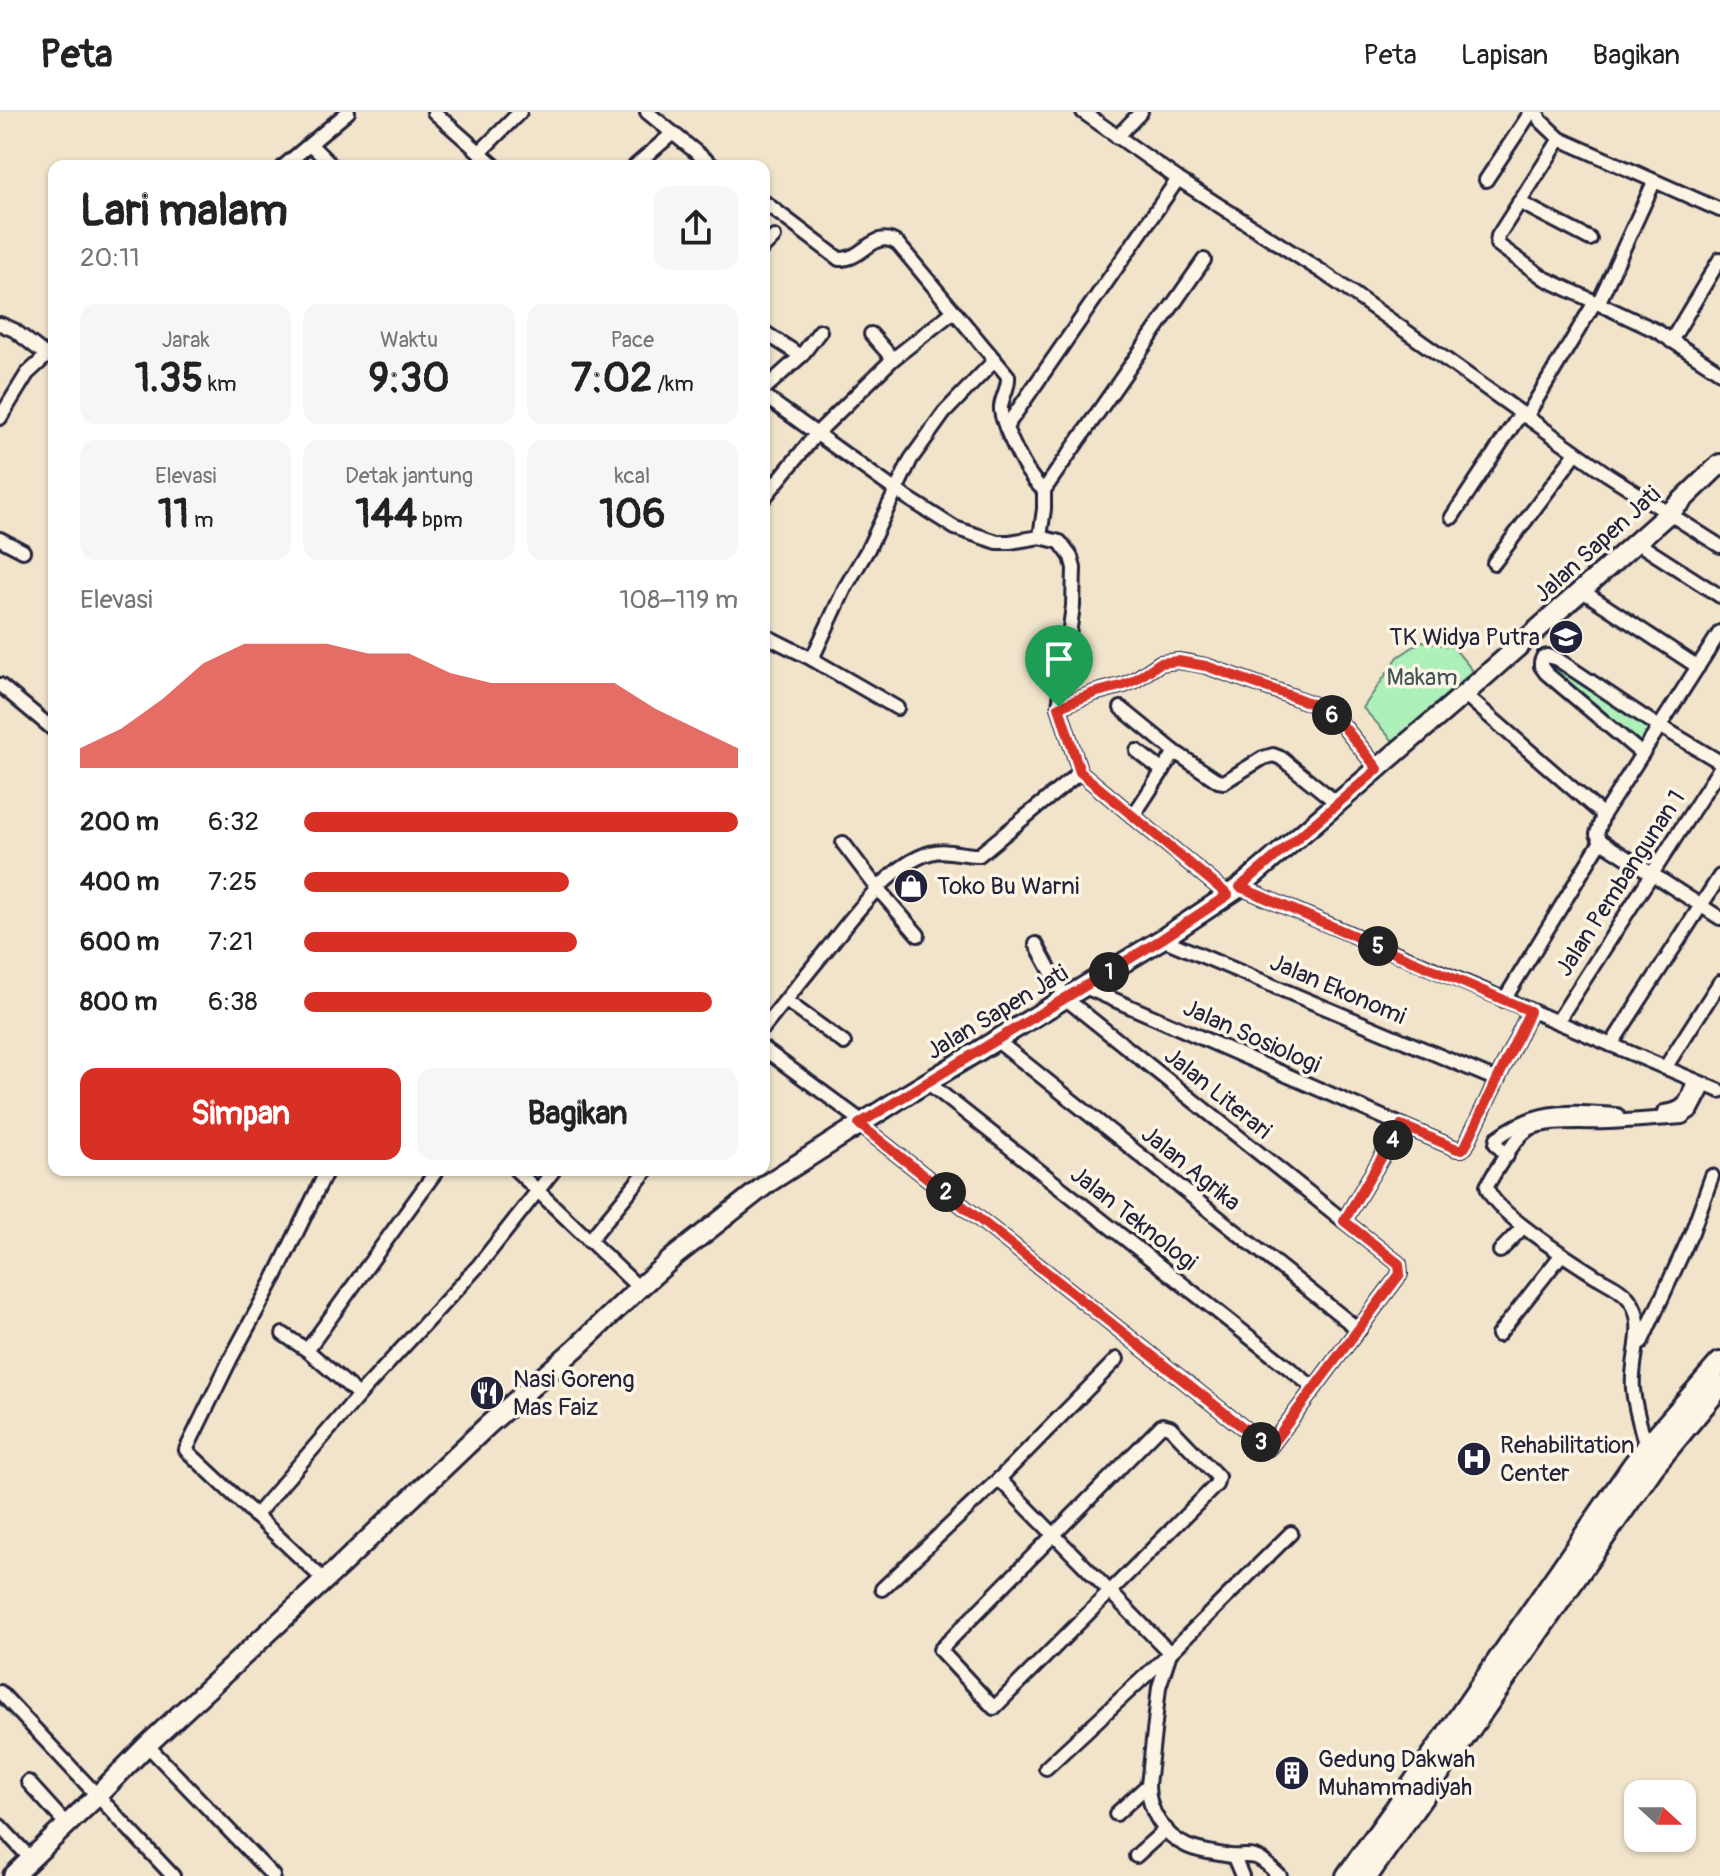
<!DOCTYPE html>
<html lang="id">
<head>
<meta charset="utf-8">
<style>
	body { margin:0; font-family:Pangolin,sans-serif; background:#f6f6f6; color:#222; height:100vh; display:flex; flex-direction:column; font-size:30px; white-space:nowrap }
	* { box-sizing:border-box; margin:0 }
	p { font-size:26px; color:#767676 }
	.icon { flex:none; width:44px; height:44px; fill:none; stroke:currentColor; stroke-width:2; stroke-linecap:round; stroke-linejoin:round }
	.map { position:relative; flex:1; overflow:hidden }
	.sheet { position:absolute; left:48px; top:48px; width:722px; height:1016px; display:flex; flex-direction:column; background:#fff; border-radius:16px; box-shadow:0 2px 6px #0004 }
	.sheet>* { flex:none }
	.needle { width:52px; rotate:111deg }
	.buttons { position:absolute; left:1624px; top:1668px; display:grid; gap:16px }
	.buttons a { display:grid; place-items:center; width:72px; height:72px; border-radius:16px; background:#fff; box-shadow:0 2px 6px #0004; font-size:40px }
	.pin { position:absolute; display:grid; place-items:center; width:68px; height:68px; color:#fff; margin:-82px -34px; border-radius:50% 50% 50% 0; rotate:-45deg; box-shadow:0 0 8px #0007 }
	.pin .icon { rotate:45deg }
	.km { position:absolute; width:40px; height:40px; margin:-20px; border-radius:50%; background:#222; color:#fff; font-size:22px; line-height:40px; text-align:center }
	.round { display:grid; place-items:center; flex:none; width:84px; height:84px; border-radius:16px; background:#f6f6f6 }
	.summary { display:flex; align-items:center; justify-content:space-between; height:136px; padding:0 32px }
	h1 { font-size:44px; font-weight:800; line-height:60px }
	.figures { display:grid; grid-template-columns:repeat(3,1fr); gap:12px; height:136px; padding:8px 32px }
	.figures div { display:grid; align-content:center; border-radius:16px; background:#f6f6f6; text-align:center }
	.figures b { font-size:40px; font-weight:800 }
	.figures small { font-size:22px; font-weight:400 }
	.figures p { font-size:22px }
	.chart { height:224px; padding:16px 32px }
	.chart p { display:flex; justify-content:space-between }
	.chart svg { width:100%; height:144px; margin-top:8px; fill:#d93025; opacity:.7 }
	.button { display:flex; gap:16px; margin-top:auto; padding:16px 32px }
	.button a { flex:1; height:92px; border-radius:16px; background:#d93025; color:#fff; font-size:32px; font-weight:800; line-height:92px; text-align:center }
	.button a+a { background:#f6f6f6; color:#222 }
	ul { padding:0 32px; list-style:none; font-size:26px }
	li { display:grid; grid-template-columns:128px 96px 1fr; align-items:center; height:60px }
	li i { height:20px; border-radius:10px; background:#d93025 }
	header { display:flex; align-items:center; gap:48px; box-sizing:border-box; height:112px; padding:0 40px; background:#fff; border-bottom:2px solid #e0e0e0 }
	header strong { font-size:38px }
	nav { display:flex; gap:44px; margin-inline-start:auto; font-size:28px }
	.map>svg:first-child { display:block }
</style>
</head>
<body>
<header>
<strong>Peta</strong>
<nav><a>Peta</a><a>Lapisan</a><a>Bagikan</a></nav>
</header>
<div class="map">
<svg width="1720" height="1764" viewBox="0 0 1720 1764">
	<rect width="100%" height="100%" fill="#f1e4cb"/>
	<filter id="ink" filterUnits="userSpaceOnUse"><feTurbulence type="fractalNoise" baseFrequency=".0125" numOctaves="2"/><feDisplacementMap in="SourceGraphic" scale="16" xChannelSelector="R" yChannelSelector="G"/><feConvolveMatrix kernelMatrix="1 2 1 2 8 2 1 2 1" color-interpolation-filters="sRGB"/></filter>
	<g filter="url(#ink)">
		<g fill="#aef0b9" stroke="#68897a" stroke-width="2">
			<polygon points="1422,529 1453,535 1473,559 1394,630 1363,596 1398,545"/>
			<polygon points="1546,547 1654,616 1641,636 1546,558"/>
		</g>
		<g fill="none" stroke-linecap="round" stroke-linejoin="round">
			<g stroke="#22223b" stroke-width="18">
				<g id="street">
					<polyline points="434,0 495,54"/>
					<polyline points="647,0 713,54"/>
					<polyline points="1083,0 1178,67 1324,161 1607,362 1720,434"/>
					<polyline points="1537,0 1540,8 1560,27 1720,98"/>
					<polyline points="1117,25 1141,0"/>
					<polyline points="1560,27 1498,124 1497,132 1544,166 1657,219 1720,260"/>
					<polyline points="311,33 332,54"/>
					<polyline points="480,40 520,0"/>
					<polyline points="284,54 348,0"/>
					<polyline points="635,54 673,21"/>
					<polyline points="1486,68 1531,0"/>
					<path d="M764,90l75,57c24,2 35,-32 59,-15l110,132c1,12 -6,20 -7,31 -2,12 22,59 30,69 3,5 8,10 13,14"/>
					<polyline points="1519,90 1590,127"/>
					<polyline points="764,135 774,125"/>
					<polyline points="1598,192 1654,70"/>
					<polyline points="0,212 14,218 46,243"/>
					<polyline points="764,220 801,244"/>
					<polyline points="871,222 893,247"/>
					<polyline points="1671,229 1720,147"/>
					<polyline points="764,277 801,244 820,219"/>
					<polyline points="764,284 895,378 955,416 997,430 1010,430 1040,425 1044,397 1044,378 1204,148"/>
					<polyline points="1526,305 1595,190"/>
					<polyline points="0,306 27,262 54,237"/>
					<polyline points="1006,315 1178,67"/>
					<polyline points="764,386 817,321 893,247 954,199"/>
					<polyline points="1452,405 1521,301"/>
					<polyline points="1040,425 1060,430 1071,445 1074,456 1073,494 1059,595 1080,660 1228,783"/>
					<polyline points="0,427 23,439"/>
					<polyline points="1636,430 1720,484"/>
					<polyline points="1494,451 1576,341"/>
					<polyline points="1581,478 1698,555"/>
					<polyline points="764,523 812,547 897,596"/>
					<polyline points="812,547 845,476 868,437 911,347 944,301 995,248"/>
					<polyline points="0,573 54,618"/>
					<polyline points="1464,582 1603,703"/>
					<polyline points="1059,595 1094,581 1124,573 1135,568 1160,551 1178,549 1191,551 1206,554 1294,585 1327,598 1344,615 1378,657"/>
					<polyline points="1121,596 1175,640 1218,669 1224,670 1263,646 1273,643 1281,646 1337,691"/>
					<polyline points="1660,614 1720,650"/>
					<polyline points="1137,639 1163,659"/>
					<polyline points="1642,642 1546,561 1541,554 1541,550 1543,545 1548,544 1557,547 1659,615"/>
					<polyline points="1133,704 1175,640"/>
					<polyline points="1601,729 1597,722 1603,703 1720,520"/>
					<polyline points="1601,729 1720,806"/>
					<polyline points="843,731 878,777 918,823"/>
					<polyline points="1240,775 1720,979"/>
					<polyline points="1162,827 1497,968"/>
					<polyline points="1036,832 1066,887 1344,1109"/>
					<polyline points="1085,875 1401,1013"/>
					<polyline points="1504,888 1601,729"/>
					<polyline points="786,889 844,931"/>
					<polyline points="1557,910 1720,656"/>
					<path d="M764,915c21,-26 42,-52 63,-78 26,-32 62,-84 103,-96 18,-5 32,3 49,2l101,-83"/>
					<polyline points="996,928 1359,1218"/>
					<polyline points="1611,933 1720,764"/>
					<polyline points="764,937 863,1010"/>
					<polyline points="1665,956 1720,870"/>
					<polyline points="927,970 1314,1276"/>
					<path d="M1664,1000c23,-3 23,-11 30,-32"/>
					<polyline points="859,1012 1269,1336 1400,1162 1399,1152 1344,1109 1401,1013 1457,1037 1462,1037 1465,1035 1530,899"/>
					<path d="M1507,1044l-11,-12 1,-6c42,-31 71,-26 120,-23"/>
					<polyline points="516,1058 639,1176"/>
					<polyline points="589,1129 647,1058"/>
					<polyline points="1500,1139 1523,1115"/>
					<polyline points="283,1222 307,1238 359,1283"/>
					<polyline points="1498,1223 1562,1142"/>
					<polyline points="1641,1231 1692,1120 1712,1064"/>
					<polyline points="307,1238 437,1058"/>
					<polygon points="1162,1313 1170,1315 1218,1365 1216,1373 994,1596 940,1538"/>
					<path d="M1646,1336c-4,-19 -12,-40 -13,-60 -3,-29 16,-64 -4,-89 -8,-11 -24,-17 -35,-24 -23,-15 -104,-65 -107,-89 7,-13 28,-48 40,-56 18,-11 58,-7 80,-8 25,-1 50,-3 75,-5l10,-7 13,-25"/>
					<polyline points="999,1367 1170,1541"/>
					<polyline points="255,1404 359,1283 479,1153 554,1058"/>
					<polyline points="324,1468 186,1338 230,1248 275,1165 327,1058"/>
					<polyline points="882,1477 999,1367 1117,1247"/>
					<path d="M1169,1544l-10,31 -11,98c0,25 15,50 39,61 13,6 29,7 43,10 8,1 17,-1 25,1 9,2 18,14 25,19"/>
					<polyline points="0,1580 173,1764"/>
					<polyline points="147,1633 273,1764"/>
					<polyline points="1046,1656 1170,1541 1291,1421"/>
					<polyline points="28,1670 67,1713"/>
					<polyline points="1116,1702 1148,1673"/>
					<polyline points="0,1714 31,1747"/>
					<polyline points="1136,1744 1166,1717"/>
					<polyline points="1234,1745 1242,1764"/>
				</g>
			</g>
			<g stroke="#22223b" stroke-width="24">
				<polyline id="secondary" points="13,1764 98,1683 147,1633 339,1455 488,1313 576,1236 639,1176 675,1144 768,1071 898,988 1162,827 1240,775 1477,571 1669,401 1720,352"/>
			</g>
			<g stroke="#22223b" stroke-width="26">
				<g id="primary">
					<polyline points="1347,1764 1397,1695 1632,1355 1646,1336 1720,1251"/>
					<polyline points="1367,1764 1653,1355 1720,1274"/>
				</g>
			</g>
			<use href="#street" stroke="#fcf5e5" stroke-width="12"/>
			<use href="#secondary" stroke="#fcf5e5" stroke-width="18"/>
			<use href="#primary" stroke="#fcf5e5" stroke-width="20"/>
		</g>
	</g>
	<g fill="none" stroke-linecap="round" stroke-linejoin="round" filter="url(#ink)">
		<g stroke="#fff" stroke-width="16">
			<polygon id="route" points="1178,549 1206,554 1294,585 1327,598 1344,615 1378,657 1240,775 1530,899 1465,1035 1462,1037 1457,1037 1401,1013 1344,1109 1399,1152 1400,1162 1269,1336 859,1012 1162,827 1228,783 1080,660 1059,595 1094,581 1124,573 1135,568 1160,551"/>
		</g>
		<use href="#route" stroke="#d93025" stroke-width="10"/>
	</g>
	<defs>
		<g id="school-disc" transform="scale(1.8)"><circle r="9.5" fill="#22223b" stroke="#fcf5e5"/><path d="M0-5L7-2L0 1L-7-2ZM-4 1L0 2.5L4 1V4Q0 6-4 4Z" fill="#fff"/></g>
		<g id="shop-disc" transform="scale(1.8)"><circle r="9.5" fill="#22223b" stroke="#fcf5e5"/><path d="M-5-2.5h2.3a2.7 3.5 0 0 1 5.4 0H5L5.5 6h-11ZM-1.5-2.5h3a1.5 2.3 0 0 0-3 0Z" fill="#fff"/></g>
		<g id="restaurant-disc" transform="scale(1.8)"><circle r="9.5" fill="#22223b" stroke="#fcf5e5"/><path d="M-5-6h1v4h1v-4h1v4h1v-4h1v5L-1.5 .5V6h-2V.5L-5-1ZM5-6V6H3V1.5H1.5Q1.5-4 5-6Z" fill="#fff"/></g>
		<g id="hospital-disc" transform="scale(1.8)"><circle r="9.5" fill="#22223b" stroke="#fcf5e5"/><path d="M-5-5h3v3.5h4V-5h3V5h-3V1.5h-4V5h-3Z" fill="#fff"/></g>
		<g id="building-disc" transform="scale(1.8)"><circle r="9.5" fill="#22223b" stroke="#fcf5e5"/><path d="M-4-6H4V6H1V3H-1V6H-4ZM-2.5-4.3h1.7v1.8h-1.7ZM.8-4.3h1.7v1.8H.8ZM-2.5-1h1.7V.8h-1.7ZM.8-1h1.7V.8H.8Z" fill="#fff"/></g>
	</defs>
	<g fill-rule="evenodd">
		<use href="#school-disc" x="1566" y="525"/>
		<use href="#shop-disc" x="911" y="774"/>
		<use href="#restaurant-disc" x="487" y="1281"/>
		<use href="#hospital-disc" x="1474" y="1347"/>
		<use href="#building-disc" x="1292" y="1661"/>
	</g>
	<g text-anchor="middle" stroke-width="7" stroke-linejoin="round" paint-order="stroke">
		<g font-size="24" fill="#22223b" stroke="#fcf5e5">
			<text transform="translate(1597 432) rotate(-42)" y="8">Jalan Sapen Jati</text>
			<text transform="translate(1620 771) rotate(-57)" y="8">Jalan Pembangunan 1</text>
			<text transform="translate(1338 877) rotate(23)" y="8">Jalan Ekonomi</text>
			<text transform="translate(997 900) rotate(-31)" y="8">Jalan Sapen Jati</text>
			<text transform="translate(1252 924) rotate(24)" y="8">Jalan Sosiologi</text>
			<text transform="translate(1218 981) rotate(39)" y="8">Jalan Literari</text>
			<text transform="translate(1191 1056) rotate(39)" y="8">Jalan Agrika</text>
			<text transform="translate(1134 1106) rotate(38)" y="8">Jalan Teknologi</text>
		</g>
		<g font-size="24" fill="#22223b" stroke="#fcf5e5" text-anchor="start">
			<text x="1540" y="533" text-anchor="end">TK Widya Putra</text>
			<text x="937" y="782">Toko Bu Warni</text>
			<text x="513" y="1275">Nasi Goreng<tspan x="513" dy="28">Mas Faiz</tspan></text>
			<text x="1500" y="1341">Rehabilitation<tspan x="1500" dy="28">Center</tspan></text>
			<text x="1318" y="1655">Gedung Dakwah<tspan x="1318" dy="28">Muhammadiyah</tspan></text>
		</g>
		<g font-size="24" fill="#45565a" stroke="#fcf5e5">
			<text x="1422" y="573">Makam</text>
		</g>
	</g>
</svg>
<div class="buttons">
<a><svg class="needle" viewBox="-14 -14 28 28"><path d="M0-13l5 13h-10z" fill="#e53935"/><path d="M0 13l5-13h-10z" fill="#767676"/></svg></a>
</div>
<div class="pin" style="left:1059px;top:595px;background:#1e9e55"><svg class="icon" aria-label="arrive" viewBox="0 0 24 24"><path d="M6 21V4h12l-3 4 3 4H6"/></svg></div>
<b class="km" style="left:1109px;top:860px">1</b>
<b class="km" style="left:946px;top:1080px">2</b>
<b class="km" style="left:1261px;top:1330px">3</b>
<b class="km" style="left:1393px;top:1028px">4</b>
<b class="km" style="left:1378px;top:834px">5</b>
<b class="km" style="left:1332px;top:603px">6</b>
<section class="sheet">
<div class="summary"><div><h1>Lari malam</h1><p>20:11</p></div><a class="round"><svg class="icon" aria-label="share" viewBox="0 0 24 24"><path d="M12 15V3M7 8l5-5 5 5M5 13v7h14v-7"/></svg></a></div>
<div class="figures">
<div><p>Jarak</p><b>1.35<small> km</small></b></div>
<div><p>Waktu</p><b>9:30</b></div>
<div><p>Pace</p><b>7:02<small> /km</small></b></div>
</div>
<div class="figures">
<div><p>Elevasi</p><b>11<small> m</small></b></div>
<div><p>Detak jantung</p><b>144<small> bpm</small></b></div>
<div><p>kcal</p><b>106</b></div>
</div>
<div class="chart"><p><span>Elevasi</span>108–119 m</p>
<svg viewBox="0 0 160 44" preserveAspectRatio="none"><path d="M0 44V38L10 32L20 23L30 12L40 6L50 6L60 6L70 9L80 9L90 15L100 18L110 18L120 18L130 18L140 26L150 32L160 38V44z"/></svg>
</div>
<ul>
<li><b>200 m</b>6:32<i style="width:100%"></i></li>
<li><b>400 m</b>7:25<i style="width:61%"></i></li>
<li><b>600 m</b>7:21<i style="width:63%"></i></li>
<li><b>800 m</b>6:38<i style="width:94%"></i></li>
</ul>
<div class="button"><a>Simpan</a><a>Bagikan</a></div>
</section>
</div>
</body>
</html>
